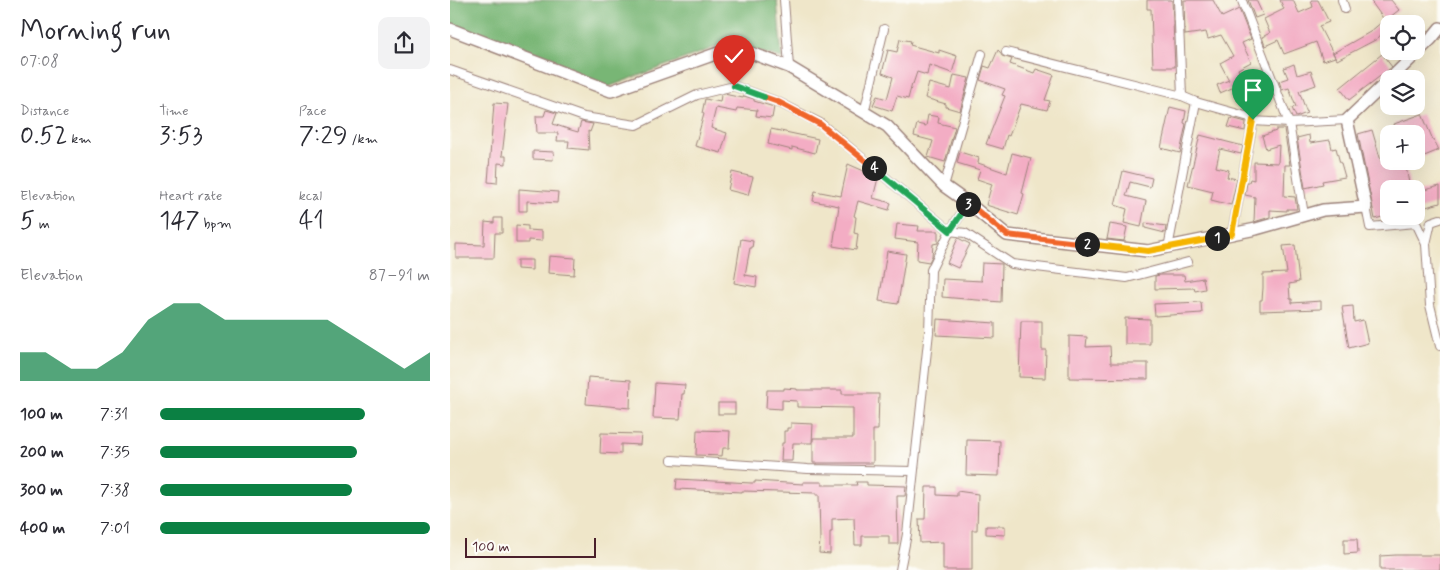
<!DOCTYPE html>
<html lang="en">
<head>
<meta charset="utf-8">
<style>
	body { margin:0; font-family:Mynerve,sans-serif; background:#f2f2f3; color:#2b2b33; height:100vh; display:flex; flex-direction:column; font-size:19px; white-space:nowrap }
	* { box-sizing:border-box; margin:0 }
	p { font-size:16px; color:#7c7c81 }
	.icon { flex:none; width:28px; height:28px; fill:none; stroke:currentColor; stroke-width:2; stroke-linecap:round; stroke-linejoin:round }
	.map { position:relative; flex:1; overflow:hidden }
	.side { display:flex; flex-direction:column; background:#fff; width:450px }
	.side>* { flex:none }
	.fabs { position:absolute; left:930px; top:15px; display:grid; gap:10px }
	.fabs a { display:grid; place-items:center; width:45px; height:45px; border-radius:10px; background:#fff; box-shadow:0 5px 20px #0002; font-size:25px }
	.scale { position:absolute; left:15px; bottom:12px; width:131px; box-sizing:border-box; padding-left:5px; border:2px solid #4a1f2b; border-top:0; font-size:14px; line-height:18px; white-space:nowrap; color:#4a1f2b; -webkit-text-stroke:4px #fdfcf7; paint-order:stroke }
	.pin { position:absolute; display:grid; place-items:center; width:42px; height:42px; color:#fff; margin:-51px -21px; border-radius:50% 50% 50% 0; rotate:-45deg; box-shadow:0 0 5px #0007 }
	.pin .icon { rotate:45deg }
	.km { position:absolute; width:25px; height:25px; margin:-12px; border-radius:50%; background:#222; color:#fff; font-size:14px; line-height:25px; text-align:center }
	.round { display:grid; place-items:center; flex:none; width:52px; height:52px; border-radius:10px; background:#f2f2f3 }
	.head { display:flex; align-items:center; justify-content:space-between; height:85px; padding:0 20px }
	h1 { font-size:28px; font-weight:600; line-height:38px }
	.metrics { display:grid; grid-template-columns:repeat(3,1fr); gap:8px; height:85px; padding:5px 20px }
	.metrics div { display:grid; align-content:center }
	.metrics b { font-size:25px; font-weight:600 }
	.metrics small { font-size:14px; font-weight:400 }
	.metrics p { font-size:14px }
	.chart { height:140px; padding:10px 20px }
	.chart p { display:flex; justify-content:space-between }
	.chart svg { width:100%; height:90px; margin-top:5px; fill:#0b8043; opacity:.7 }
	ul { padding:0 20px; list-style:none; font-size:16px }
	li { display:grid; grid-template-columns:80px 60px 1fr; align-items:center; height:38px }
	li i { height:12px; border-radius:6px; background:#0b8043 }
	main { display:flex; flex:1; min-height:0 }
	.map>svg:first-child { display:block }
</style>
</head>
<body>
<main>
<section class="side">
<div class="head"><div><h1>Morning run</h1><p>07:08</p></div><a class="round"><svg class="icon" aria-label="share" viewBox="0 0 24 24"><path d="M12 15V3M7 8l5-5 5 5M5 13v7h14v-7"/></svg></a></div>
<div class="metrics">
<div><p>Distance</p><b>0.52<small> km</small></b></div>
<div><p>Time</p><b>3:53</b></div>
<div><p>Pace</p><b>7:29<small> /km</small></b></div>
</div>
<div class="metrics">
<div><p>Elevation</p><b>5<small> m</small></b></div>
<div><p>Heart rate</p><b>147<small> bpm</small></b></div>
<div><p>kcal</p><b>41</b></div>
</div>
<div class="chart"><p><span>Elevation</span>87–91 m</p>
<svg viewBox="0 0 160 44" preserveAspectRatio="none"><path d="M0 44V30L10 30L20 38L30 38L40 30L50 14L60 6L70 6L80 14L90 14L100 14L110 14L120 14L130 22L140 30L150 38L160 30V44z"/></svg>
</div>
<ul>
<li><b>100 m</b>7:31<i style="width:76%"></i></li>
<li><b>200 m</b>7:35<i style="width:73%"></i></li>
<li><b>300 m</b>7:38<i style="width:71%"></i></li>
<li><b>400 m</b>7:01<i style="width:100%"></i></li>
</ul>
</section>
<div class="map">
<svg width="990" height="570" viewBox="0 0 990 570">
	<rect width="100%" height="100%" fill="#fdfcf7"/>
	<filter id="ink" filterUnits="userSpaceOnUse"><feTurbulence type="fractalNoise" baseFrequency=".02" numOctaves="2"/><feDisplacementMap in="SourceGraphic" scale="10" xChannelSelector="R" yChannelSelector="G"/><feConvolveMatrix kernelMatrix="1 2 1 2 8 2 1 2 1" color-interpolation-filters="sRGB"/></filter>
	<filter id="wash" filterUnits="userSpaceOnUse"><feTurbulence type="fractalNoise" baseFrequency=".0096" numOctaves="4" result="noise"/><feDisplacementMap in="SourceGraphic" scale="20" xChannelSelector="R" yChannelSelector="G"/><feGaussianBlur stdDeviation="1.12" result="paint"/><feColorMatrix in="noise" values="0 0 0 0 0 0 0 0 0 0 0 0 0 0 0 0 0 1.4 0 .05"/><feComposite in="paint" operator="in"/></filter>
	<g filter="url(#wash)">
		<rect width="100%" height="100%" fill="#efe6c9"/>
		<polygon fill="#78b675" stroke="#616a50" points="0,0 327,0 332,58 277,43 158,87 0,28"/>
		<g id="blocks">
			<g fill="#f3adc4">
				<polygon points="697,0 722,0 725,67 703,67 701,9 697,9"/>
				<polygon points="734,0 763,0 772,17 789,9 801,39 792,43 801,62 788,69 794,83 770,93 767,85 779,80 770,63 783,56 771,35 758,39 756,32 735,35"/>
				<polygon points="798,0 806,0 813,15 805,18"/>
				<polygon points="830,0 843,0 849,13 863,7 861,0 868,0 879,22 869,26 885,57 873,61 866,42 834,54 828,40 815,46 812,37 820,33 814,19 834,9"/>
				<polygon points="920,0 941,0 949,10 935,21"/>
				<polygon points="933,21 938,27 927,39 887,60 883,53 920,32"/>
				<polygon points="450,39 461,41 460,45 489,53 489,50 507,56 502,73 479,65 477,75 467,72 463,84 462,84 458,99 447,96 442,111 423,105 427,96 437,99 443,77 432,73 438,50 447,52"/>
				<polygon points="548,50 550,52 552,56 562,59 560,64 584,73 586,69 604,75 595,100 600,101 597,110 571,104 559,136 557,135 553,149 536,144 555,96 552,95 555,89 530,80 534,66 540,68"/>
				<polygon points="932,54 942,67 899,100 890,88"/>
				<polygon points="844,64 847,75 861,71 866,85 849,91 857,113 846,117 842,108 846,107 839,88 832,90 829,81 838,78 834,68"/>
				<polygon points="504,75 519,78 510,111 496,107 496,104 475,98 479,83 501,89"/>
				<polygon points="274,94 293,98 294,96 304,99 304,101 324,107 322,118 306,116 307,110 287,108 286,112 266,108 261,128 277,133 271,153 245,146 254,114 252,113 255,99 270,102 271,95"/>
				<polygon points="44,103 58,104 52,156 56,156 56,164 48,163 47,183 38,182"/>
				<polygon points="720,107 736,111 734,123 736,124 730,153 711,148"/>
				<polygon points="96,110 107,113 103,124 121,130 128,132 131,122 143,124 140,132 138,131 139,150 118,148 119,141 107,141 108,133 87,133 86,116 94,116"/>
				<polygon points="972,114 983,140 984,140 989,150 972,157 971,155 966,157 966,134 947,134 944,124"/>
				<polygon points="478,115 489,117 488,123 505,127 495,162 478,157 483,141 464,136 467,124 476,126"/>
				<polygon points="781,118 796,122 795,131 778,127"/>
				<polygon points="321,129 368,139 365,153 342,147 342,150 318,144"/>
				<polygon points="826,129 834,129 840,165 835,165 834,196 845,197 847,209 837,209 837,211 820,210 820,217 804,222 805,197 795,195 797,182 799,182 800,179 804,180 804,162 828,163 829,145 816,149 812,136 826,131"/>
				<polygon points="922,130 931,161 955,161 960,189 939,189 939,215 925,219 908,134"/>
				<polygon points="750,135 793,146 791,154 770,149 766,167 779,170 777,177 787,179 781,205 761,200 763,191 738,185"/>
				<polygon points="859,135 860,143 880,140 882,149 886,148 890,163 891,163 895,177 872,181 873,184 855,188 847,138"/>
				<polygon points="83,151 104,152 103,160 83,159"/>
				<polygon points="510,152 529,158 528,163 557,173 562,153 581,158 572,193 574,194 568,215 536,205 542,184 527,179 530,170 507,163"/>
				<polygon points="398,164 414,171 414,174 428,178 423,198 441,203 439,210 408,201 404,216 406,217 404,233 408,234 406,250 383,246 389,206 363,201 365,191 391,196"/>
				<polygon points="673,171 702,178 700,187 680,182 676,196 696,201 691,227 674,223 677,209 665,205"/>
				<polygon points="282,172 303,177 298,195 278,190"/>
				<polygon points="990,186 990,203 969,209 966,192"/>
				<polygon points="69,189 108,192 107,203 77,201 77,211 69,211"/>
				<polygon points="44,218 52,218 52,233 45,233 44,258 6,258 6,244 34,245 35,222 44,223"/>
				<polygon points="695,223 716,226 715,233 695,228"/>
				<polygon points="447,224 469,226 468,231 488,231 488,243 483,244 482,256 479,262 467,260 468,242 445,239"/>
				<polygon points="660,224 677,227 674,241 657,239"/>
				<polygon points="66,225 78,226 78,230 92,231 92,241 78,240 78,243 66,243"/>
				<polygon points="508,238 520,244 508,268 497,263"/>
				<polygon points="291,239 303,241 302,248 300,248 295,275 307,277 306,287 284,283"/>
				<polygon points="845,245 849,282 839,284 840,299 842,299 842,303 871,301 871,309 810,311 810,300 812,300 813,288 813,274 837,273 833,246"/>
				<polygon points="437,251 456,254 448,304 429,301"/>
				<polygon points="99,256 125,258 124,275 98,273"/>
				<polygon points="67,260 82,260 82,270 67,269"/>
				<polygon points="532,263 552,264 551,302 492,297 493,279 532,281 531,280"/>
				<polygon points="710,275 734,275 735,281 753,278 755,289 745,291 744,288 705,289 705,276"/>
				<polygon points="751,302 752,313 705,316 704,304"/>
				<polygon points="903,306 904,322 913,320 918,343 899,348 892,307"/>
				<polygon points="675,318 700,319 700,344 675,344"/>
				<polygon points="487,319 545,323 545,338 486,335"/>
				<polygon points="571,321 592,321 592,350 596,350 595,378 569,377"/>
				<polygon points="619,336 637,337 636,347 660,346 661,363 698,363 698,379 619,378"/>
				<polygon points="138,377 181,380 180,408 136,404"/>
				<polygon points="205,383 235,385 234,394 232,394 230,419 203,418"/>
				<polygon points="334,388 347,389 347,390 392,390 392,394 429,394 428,430 423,430 423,463 363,463 363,438 403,438 403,408 347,407 347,401 332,400 332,409 316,408 317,390 334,390"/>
				<rect x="268" y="403" width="17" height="11"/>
				<polygon points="341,423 363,424 362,443 343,443 342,461 331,461 332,443 334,443 334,431 337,431 337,428 341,428"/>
				<polygon points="247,430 280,431 279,448 273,448 272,456 246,455"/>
				<polygon points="151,433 191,434 190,445 171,444 171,454 150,453"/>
				<polygon points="517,440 550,441 549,476 516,475"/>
				<polygon points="227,479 301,483 305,483 305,481 353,484 353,482 372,482 372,485 407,485 406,482 417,482 417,485 456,486 455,496 447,496 448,544 439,544 439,536 412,536 412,545 405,545 404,518 382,519 382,532 380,532 380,554 369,553 370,539 369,495 366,495 366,493 292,491 292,492 226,489"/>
				<polygon points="476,487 487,487 487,495 507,496 507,491 528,494 527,530 522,530 522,570 493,570 493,542 470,543 469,519 475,519"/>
				<polygon points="536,526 555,526 555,535 536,534"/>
				<polygon points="894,539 907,539 908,553 894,554"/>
				<polygon points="946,555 990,555 990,570 930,570 930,556"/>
			</g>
		</g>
	</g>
	<g filter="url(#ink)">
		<use href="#blocks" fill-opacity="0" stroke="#9c827a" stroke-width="1"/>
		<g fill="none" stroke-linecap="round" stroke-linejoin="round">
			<g stroke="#9c827a" stroke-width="10">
				<g id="street">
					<polyline points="334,0 339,67"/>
					<polyline points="728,0 732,96"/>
					<polyline points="892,0 895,9"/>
					<polyline points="792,1 839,123 854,215"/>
					<polyline points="556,52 732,96 746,102 799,117 803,121 839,123 897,120"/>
					<polyline points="0,70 134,117 186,125 247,95 284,86 328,102 370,123 500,231 515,233 562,264 677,278 738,262"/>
					<polyline points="414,113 434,29"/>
					<polyline points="494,186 532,54"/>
					<polyline points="916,207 920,227 966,223 976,244 980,305 990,346"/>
					<polyline points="782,234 803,121"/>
					<polyline points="976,244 981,222 990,219"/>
					<polyline points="718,248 746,102"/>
					<polyline points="222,460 358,469 463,471"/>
					<polyline points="450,570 457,534 479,332 481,270 500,231 518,203"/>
				</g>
			</g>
			<g stroke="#9c827a" stroke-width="14">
				<g id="secondary">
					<polyline points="0,29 161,91 285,47 339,67 437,126 494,186 518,203 557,235 698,251 806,229 873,210 916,207 897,120 939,80"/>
					<polyline points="940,79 981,39 990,28"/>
				</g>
			</g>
			<use href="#street" stroke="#fff" stroke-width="8"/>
			<use href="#secondary" stroke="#fff" stroke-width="11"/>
		</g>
	</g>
	<g fill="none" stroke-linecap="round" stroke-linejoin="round" filter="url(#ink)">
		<g stroke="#fff" stroke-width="10">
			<polyline id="split-1" points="767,238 782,234 803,120"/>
		</g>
		<g stroke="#fff" stroke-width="10">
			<polyline id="split-2" points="637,244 698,251 767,238"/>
		</g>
		<g stroke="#fff" stroke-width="10">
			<polyline id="split-3" points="518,204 518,203 557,235 637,244"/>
		</g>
		<g stroke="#fff" stroke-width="10">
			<polyline id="split-4" points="424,168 500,231 518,204"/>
		</g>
		<g stroke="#fff" stroke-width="10">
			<polyline id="split-5" points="314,97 328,102 370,124 424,168"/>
		</g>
		<g stroke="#fff" stroke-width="10">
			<polyline id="split-6" points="284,86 314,97"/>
		</g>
		<use href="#split-1" stroke="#f5b400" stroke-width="6"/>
		<use href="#split-2" stroke="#f5b400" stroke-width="6"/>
		<use href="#split-3" stroke="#f0652b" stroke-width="6"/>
		<use href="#split-4" stroke="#22a559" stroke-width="6"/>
		<use href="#split-5" stroke="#f0652b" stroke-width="6"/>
		<use href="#split-6" stroke="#22a559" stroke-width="6"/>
	</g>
</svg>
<div class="fabs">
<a><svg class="icon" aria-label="locate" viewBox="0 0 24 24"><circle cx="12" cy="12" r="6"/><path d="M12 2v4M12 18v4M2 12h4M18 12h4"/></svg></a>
<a><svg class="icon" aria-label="layers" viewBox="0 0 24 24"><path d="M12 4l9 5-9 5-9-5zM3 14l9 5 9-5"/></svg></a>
<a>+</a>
<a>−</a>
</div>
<div class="scale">100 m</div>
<div class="pin" style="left:803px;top:120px;background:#1e9e55"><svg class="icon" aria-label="arrive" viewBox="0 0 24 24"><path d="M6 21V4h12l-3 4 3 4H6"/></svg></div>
<div class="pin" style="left:284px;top:86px;background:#d93025"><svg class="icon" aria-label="check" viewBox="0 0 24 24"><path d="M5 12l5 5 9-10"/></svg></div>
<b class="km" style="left:767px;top:238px">1</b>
<b class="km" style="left:637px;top:244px">2</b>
<b class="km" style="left:518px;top:204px">3</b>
<b class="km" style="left:424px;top:168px">4</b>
</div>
</main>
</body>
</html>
